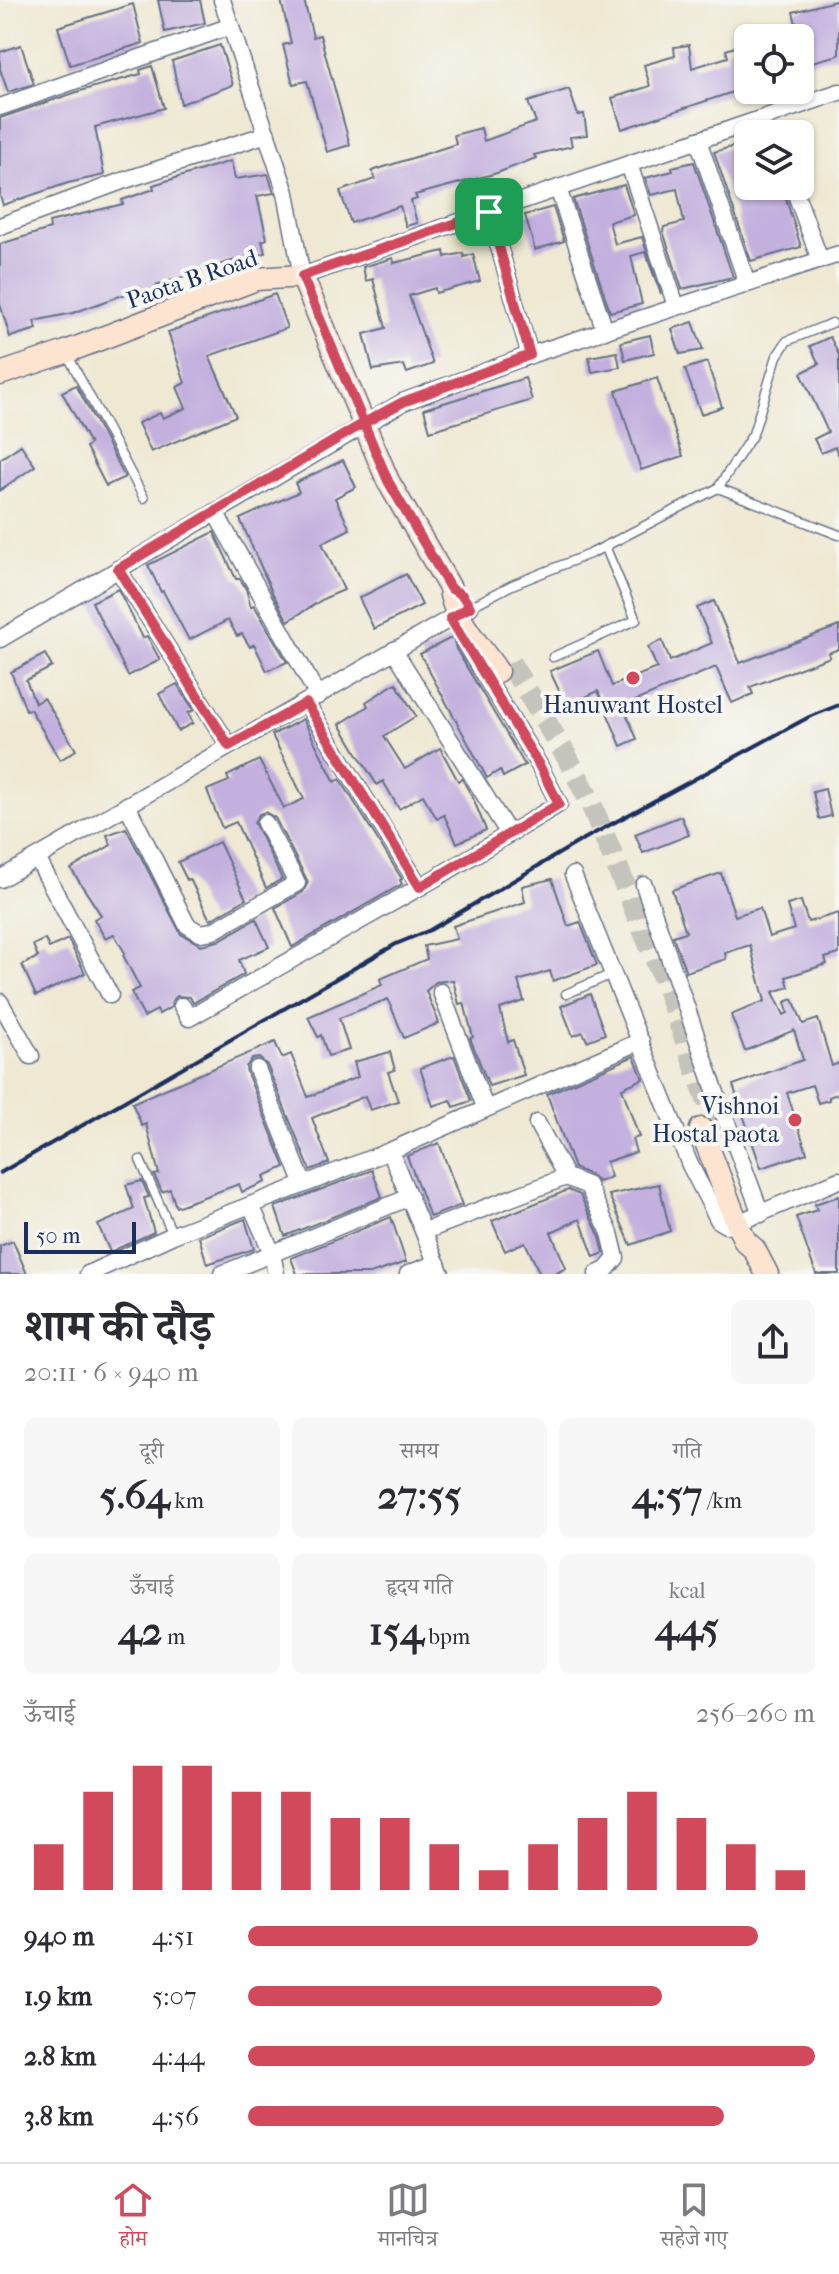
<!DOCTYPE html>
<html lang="hi">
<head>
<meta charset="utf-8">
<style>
	body { margin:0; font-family:"IM FELL French Canon","Noto Serif Devanagari",serif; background:#f7f7f7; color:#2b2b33; height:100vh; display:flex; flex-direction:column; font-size:30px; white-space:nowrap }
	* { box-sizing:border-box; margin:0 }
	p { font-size:26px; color:#7c7c81 }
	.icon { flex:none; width:44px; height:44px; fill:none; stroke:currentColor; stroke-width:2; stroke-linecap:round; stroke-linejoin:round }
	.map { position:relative; height:1274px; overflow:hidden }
	.drawer { display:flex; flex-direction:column; background:#fff; flex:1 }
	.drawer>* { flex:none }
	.fabs { position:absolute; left:734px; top:24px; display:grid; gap:16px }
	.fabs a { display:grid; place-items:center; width:80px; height:80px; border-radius:12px; background:#fff; box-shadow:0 2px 6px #0004; font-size:40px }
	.scale { position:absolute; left:24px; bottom:20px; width:112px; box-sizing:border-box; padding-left:8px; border:4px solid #1b2f5e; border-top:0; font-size:22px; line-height:28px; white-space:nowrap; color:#1b2f5e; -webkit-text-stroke:6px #f6f6f2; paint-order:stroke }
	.pin { position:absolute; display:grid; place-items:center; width:68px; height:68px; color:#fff; margin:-34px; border-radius:16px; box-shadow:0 4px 12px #0006 }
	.round { display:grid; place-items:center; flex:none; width:84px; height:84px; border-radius:12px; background:#f7f7f7 }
	.summary { display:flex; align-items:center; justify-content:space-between; height:136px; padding:0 24px }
	h1 { font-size:44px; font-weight:700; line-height:60px }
	.stats { display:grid; grid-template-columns:repeat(3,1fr); gap:12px; height:136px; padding:8px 24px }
	.stats div { display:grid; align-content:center; border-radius:12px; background:#f7f7f7; text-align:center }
	.stats b { font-size:40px; font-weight:700 }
	.stats small { font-size:22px; font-weight:400 }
	.stats p { font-size:22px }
	.chart { height:224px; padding:16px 24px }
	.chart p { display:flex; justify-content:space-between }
	.chart svg { width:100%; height:144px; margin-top:8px; stroke:#d1495b; stroke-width:6 }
	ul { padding:0 24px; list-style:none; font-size:26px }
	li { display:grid; grid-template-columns:128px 96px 1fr; align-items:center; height:60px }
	li i { height:20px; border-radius:10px; background:#d1495b }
	.tabs { display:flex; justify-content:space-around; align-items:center; height:112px; border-top:2px solid #e1e1e2; background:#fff; font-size:22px; color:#7c7c81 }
	.tabs a { display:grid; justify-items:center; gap:4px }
	.tabs .selected { color:#d1495b }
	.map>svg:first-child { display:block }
</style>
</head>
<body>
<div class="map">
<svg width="839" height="1274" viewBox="0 0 839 1274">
	<rect width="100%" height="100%" fill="#f6f6f2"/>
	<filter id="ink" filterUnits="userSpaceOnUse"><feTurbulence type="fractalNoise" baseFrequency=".0125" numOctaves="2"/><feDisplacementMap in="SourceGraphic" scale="16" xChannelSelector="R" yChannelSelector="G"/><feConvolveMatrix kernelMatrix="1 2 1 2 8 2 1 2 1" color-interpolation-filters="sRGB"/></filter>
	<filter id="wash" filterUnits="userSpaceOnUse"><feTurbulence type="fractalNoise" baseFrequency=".006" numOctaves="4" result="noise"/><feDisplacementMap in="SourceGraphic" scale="32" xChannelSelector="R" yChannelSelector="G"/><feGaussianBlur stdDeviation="1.8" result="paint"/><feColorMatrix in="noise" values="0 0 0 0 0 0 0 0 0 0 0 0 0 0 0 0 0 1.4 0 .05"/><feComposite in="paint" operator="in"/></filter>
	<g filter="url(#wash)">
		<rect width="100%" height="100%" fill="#efe9d3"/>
		<g id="blocks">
			<g fill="#c3b0de">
				<polygon points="158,0 200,0 205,23 165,32"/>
				<polygon points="281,0 304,0 313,37 320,35 350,145 327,152 307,81 293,84 283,45 291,43"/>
				<polygon points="839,0 839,55 800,65 800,38 782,38 797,28 793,12"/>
				<polygon points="133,4 143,43 70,65 58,27"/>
				<polygon points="744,44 746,51 748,50 748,87 622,129 612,98 650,86 644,65 675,56 674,47 689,45 692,68 728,57 726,50"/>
				<polygon points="21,45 34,84 8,92 0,69 0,52"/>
				<polygon points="220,45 233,85 181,104 172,61"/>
				<polygon points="152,66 164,108 95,127 104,175 68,183 3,205 0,196 0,118 80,91 141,74 140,70"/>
				<polygon points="569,89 578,115 584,114 587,135 570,137 572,146 534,155 536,158 497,173 415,195 417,199 411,201 417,223 406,226 400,206 351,223 340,191 375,179 372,171 456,144 454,135 481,128 484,141 536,122 528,102"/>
				<polygon points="748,142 748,186 782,186 801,247 751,261 714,152"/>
				<polygon points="231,161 235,179 268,174 274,193 257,196 267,239 262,241 265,253 228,262 156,286 159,297 134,304 131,292 73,313 34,321 37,329 10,337 0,304 0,244 50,229 49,222 123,204 122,200 154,189 153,185"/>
				<polygon points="694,162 733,277 682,289 663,231 664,227 684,222 677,189 651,195 645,178 673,171 672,167"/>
				<polygon points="624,185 634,215 609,222 615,244 642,237 661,294 645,252 631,256 642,304 610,312 573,199"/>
				<polygon points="553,207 564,241 535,250 525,215"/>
				<polygon points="444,251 445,257 463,253 464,257 473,254 480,281 436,293 435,288 409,296 433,364 407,373 404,365 373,370 364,334 386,328 373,279 366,281 363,267 393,258 394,263"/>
				<polygon points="275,294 287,328 209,356 236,416 151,452 138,423 160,413 163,418 186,408 177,387 185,383 168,332"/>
				<polygon points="693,322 703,350 680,354 672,329"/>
				<polygon points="650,335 654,353 625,360 621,342"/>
				<polygon points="830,337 839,355 839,456 835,447 821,453 814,439 828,432 801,373 819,364 810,346"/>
				<polygon points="617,352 620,367 592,372 589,357"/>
				<polygon points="707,362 722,407 701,414 685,369"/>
				<polygon points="525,378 532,400 430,431 424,409"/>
				<polygon points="657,378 683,456 641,470 616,391"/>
				<polygon points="76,385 125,477 106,486 86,447 90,444 62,392"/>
				<polygon points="21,445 35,466 0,490 0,459"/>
				<polygon points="343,460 356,487 335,498 350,529 322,543 344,590 325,598 288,621 272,592 240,519 299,492 295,483"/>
				<polygon points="214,532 236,579 240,579 246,589 251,607 254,605 287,662 267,671 254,644 250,647 242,634 237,636 228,620 189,640 163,591 161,592 148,565"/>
				<polygon points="406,574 422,605 374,629 359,598"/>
				<polygon points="118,589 143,638 147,636 160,660 128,676 92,602"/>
				<polygon points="714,601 740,663 839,626 839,649 828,653 830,657 750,687 753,694 732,703 716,667 623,706 637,739 621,746 598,691 566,706 550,671 598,651 612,686 657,668 648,647 662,640 670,661 712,643 697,608"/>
				<polygon points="453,637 456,649 525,765 503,777 500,770 487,778 420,654"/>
				<polygon points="45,654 52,667 26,680 35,703 44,698 76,750 60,760 30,709 26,710 11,672"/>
				<polygon points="396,683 416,716 384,736 405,769 440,748 458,781 462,779 473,798 486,830 457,843 444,815 437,819 423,795 399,809 383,781 377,785 357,753 340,724 368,706 366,702"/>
				<polygon points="177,684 194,710 188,713 193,723 178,731 159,694"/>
				<polygon points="303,719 335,782 340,779 402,879 400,880 402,884 292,947 275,908 303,892 308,882 275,818 265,812 259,814 254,822 282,879 266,888 236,822 222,828 207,790 229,781 227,776 259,760 284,808 304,799 272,735"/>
				<polygon points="825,789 831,816 819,819 813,792"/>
				<polygon points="681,816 689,835 643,853 635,834"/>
				<polygon points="126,828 181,934 201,945 218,941 256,919 269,947 239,960 244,974 193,1003 190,997 177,996 172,1001 171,1007 159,1014 157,1010 144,1017 131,992 140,988 123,955 125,953 114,934 105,938 94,919 101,915 71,869 111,845 107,835"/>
				<polygon points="219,842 246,899 210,920 190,879 187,880 178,862"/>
				<polygon points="721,873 735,916 760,908 769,937 794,929 787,905 801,901 808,922 839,913 839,954 825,958 827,964 786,977 789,987 773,992 784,1015 788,1013 785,1002 793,999 803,1024 818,1019 832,1066 839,1063 839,1093 829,1097 829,1100 818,1103 812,1085 787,1093 807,1153 761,1168 733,1085 803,1060 794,1030 745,1051 731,1015 765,1001 750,945 725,953 726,959 686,972 673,936 686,932 672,890"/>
				<polygon points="552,879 568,926 580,922 597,965 553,981 550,971 518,981 524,1001 500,1009 508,1042 513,1040 524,1075 489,1086 470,1038 473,1037 464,1003 459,1004 453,980 436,982 426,991 439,1023 404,1038 388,999 339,1018 349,1050 328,1056 321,1035 318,1037 308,1017 382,985 380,979 427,959 424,946 457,939 453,926 525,902 522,886"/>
				<polygon points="45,939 49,948 68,939 85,973 36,996 22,965 38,957 33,945"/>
				<polygon points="590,994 605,1034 587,1041 583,1032 573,1036 561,1006"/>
				<polygon points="275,1042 282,1058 291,1054 308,1097 358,1077 354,1062 390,1052 395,1070 388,1072 398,1101 370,1110 365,1096 312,1118 329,1163 310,1170 267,1065 259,1058 252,1059 246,1067 247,1073 285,1167 264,1176 266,1182 242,1192 239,1184 176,1207 170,1189 162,1192 154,1175 159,1174 146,1124 142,1126 132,1103"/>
				<polygon points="454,1056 471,1101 454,1107 451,1100 433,1106 420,1068"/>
				<polygon points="634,1056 643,1079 622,1088 639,1137 632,1139 636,1152 606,1162 611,1177 598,1182 592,1176 574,1168 547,1094"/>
				<polygon points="439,1143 462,1205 430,1217 407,1156"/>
				<polygon points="372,1170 382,1197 285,1236 275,1207"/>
				<polygon points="142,1181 149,1197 144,1198 154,1232 110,1252 98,1225 134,1209 126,1185"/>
				<polygon points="659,1184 670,1231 631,1245 609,1195"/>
				<polygon points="568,1190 580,1195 600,1237 604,1253 594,1257 580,1219 551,1232 566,1268 555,1274 540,1274 525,1242 505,1251 492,1221"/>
				<polygon points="839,1196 839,1274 816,1274 796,1217 817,1210 815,1204"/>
				<polygon points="391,1217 406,1262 370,1274 297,1274 291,1258"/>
				<polygon points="245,1219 254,1249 207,1264 199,1237"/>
				<polygon points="13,1241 27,1274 0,1274 0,1246"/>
			</g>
		</g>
	</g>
	<g filter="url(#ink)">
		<use href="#blocks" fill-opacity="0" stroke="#657087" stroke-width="2"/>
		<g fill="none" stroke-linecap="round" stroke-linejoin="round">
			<polyline stroke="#c5c4bc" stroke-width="22" stroke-dasharray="22 11" stroke-linecap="butt" points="510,663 567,757 589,799 662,975 716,1124"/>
			<g stroke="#657087" stroke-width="11">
				<g id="lane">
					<polyline points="67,354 144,498"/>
					<polyline points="718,488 753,434 777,356 787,341 832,323"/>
					<polyline points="470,607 512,585 592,553 718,488 839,535"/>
					<polyline points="553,657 636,620 605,546"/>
					<polyline points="566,994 612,974"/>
					<polyline points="140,1160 173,1235"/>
				</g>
			</g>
			<g stroke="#657087" stroke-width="19">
				<g id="street">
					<polyline points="222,0 286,193 302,276 839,92"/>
					<polyline points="0,107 231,26"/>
					<polyline points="698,140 747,283"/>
					<polyline points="629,164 676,306"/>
					<polyline points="793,186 820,260"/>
					<polyline points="558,188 605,331"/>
					<polyline points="489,212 530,355"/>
					<polyline points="0,226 122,181 267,134"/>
					<polyline points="215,512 318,696"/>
					<polyline points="118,569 229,746"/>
					<polyline points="0,639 403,402 530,355 839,254"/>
					<polyline points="394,650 509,834"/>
					<polyline points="306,703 420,887"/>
					<polyline points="127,805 187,925 200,933 213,931 297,883 265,823"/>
					<polyline points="37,858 110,995"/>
					<polyline points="573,875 690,1165 719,1221 726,1225 737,1223 839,1180"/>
					<polyline points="0,879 470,607"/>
					<polyline points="644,885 716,1093 761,1214"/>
					<polyline points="441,992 485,1107"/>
					<polyline points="0,1002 31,1056"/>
					<polyline points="182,1006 189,1018 439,876 559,804 539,765 465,643"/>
					<polyline points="257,1069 303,1183"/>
					<polyline points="537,1123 566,1177 588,1186 610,1233 616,1258 606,1270 597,1274"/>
					<polyline points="390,1151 441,1274"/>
					<polyline points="251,1205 272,1253 276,1274"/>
					<polyline points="425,1231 566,1177"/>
					<polyline points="88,1274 173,1235 390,1151 641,1041"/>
					<polyline points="222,1274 410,1197"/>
					<polyline points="408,1274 437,1263"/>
				</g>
			</g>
			<g stroke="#657087" stroke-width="25">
				<g id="secondary">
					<path d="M0,374l66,-22 190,-73 46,-3 86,205 62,107c2,29 31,59 47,83"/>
					<polyline points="701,1129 737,1223 745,1241 754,1249 767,1274"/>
				</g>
			</g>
			<use href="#lane" stroke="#fff" stroke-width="8"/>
			<use href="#street" stroke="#fff" stroke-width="16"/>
			<use href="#secondary" stroke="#fde4d1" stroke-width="22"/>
			<polyline stroke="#1b2f5e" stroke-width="4" points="0,1173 396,944 430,930 582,840 809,717 839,705"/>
		</g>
	</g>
	<g fill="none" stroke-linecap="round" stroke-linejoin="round" filter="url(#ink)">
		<g stroke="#fff" stroke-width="16">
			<polyline id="route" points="489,212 530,355 403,402 364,423 118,569 229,746 306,703 420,887 559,804 539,765 450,618 470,607 462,595 450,588 388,481 302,276 489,212"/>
		</g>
		<use href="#route" stroke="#d1495b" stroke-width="10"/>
	</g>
	<g fill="#d1495b" stroke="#f6f6f2" stroke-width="3">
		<circle cx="633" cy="678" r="8"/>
		<circle cx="795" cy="1120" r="8"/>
	</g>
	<g text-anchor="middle" stroke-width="8" stroke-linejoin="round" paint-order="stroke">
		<g font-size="24" fill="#1b2f5e" stroke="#f6f6f2">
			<text transform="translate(192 279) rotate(-19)" y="8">Paota B Road</text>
		</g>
		<g font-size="24" fill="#1b2f5e" stroke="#f6f6f2">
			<text x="633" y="713">Hanuwant Hostel</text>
			<text x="779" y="1114" text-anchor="end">Vishnoi<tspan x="779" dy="28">Hostal paota</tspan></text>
		</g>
	</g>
</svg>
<div class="fabs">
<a><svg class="icon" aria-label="locate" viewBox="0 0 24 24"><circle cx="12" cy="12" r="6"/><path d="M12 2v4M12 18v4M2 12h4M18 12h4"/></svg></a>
<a><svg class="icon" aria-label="layers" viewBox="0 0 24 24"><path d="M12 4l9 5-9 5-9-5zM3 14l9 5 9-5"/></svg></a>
</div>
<div class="scale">50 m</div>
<div class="pin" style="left:489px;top:212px;background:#1e9e55"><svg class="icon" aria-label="arrive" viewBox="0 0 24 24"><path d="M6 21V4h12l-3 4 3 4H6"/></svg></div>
</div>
<section class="drawer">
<div class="summary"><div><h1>शाम की दौड़</h1><p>20:11 · 6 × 940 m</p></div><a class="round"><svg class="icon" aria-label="share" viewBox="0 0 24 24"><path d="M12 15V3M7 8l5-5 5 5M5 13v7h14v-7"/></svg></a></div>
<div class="stats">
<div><p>दूरी</p><b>5.64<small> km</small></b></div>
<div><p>समय</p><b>27:55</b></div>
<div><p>गति</p><b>4:57<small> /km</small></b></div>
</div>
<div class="stats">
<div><p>ऊँचाई</p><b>42<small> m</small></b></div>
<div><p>हृदय गति</p><b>154<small> bpm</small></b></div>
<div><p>kcal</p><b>445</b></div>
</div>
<div class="chart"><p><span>ऊँचाई</span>256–260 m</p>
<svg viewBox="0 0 160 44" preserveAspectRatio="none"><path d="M5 44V30M15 44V14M25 44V6M35 44V6M45 44V14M55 44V14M65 44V22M75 44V22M85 44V30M95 44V38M105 44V30M115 44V22M125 44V14M135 44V22M145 44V30M155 44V38"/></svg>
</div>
<ul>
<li><b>940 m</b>4:51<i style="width:90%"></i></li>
<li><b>1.9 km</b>5:07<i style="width:73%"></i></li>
<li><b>2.8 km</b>4:44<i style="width:100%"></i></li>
<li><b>3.8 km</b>4:56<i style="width:84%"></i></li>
</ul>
</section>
<nav class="tabs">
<a class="selected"><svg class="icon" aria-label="home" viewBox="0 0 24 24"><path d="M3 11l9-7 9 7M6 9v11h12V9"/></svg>होम</a>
<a><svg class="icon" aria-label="map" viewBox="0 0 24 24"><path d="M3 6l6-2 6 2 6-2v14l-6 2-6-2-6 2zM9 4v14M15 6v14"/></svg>मानचित्र</a>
<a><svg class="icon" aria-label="saved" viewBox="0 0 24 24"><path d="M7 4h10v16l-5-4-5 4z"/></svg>सहेजे गए</a>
</nav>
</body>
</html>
